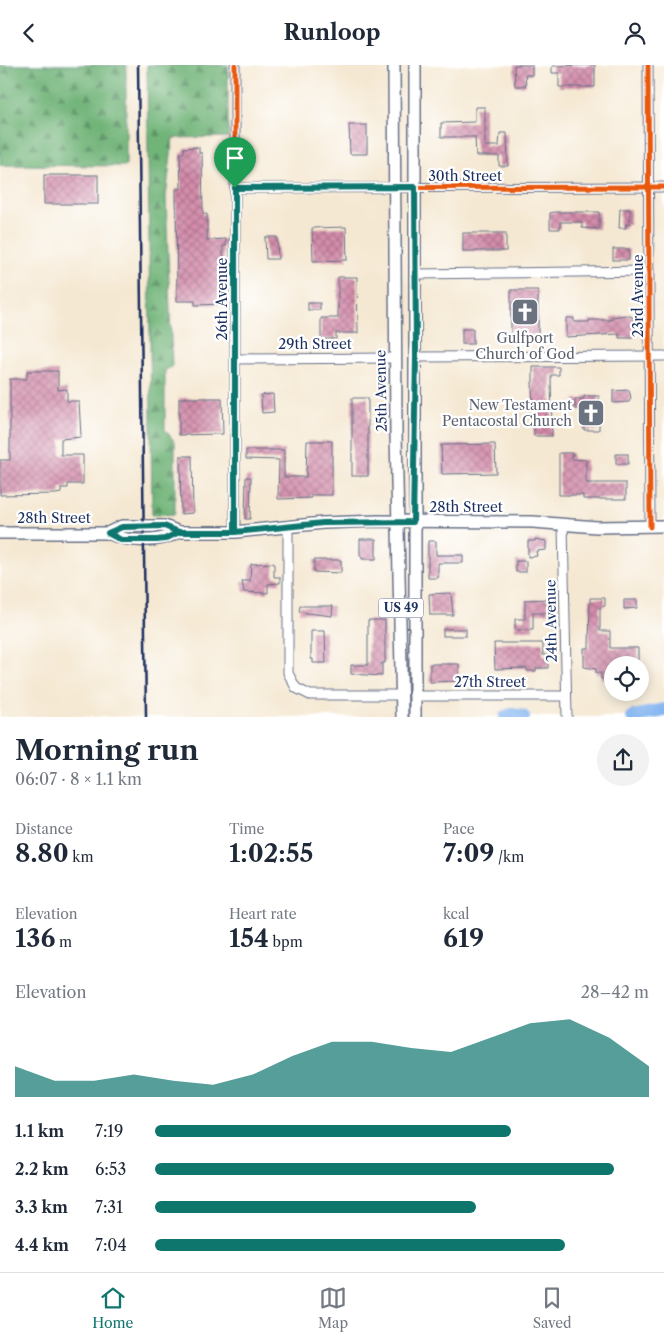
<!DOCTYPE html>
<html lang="en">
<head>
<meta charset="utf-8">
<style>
	body { margin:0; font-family:"Libre Caslon Text",serif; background:#f2f2f3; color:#1f2937; height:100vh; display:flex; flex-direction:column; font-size:19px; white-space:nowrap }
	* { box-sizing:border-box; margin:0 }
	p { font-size:16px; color:#747a83 }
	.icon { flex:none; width:28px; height:28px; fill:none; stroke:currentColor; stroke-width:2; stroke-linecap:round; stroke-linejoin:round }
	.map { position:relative; height:652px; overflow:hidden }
	.side { display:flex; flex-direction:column; background:#fff; flex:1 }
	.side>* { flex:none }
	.buttons { position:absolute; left:604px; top:591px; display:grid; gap:10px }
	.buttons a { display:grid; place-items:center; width:45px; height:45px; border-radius:50%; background:#fff; box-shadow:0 2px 12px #0003; font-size:25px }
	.pin { position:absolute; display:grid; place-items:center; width:42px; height:42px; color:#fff; margin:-51px -21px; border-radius:50% 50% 50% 0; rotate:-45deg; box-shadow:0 0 5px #0007 }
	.pin .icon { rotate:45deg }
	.round { display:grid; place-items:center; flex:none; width:52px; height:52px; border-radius:26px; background:#f2f2f3 }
	.head { display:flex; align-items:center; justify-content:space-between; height:85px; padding:0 15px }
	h1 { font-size:28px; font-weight:800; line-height:38px }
	.figures { display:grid; grid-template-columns:repeat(3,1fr); gap:8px; height:85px; padding:5px 15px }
	.figures div { display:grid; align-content:center }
	.figures b { font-size:25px; font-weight:800 }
	.figures small { font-size:14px; font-weight:400 }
	.figures p { font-size:14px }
	.chart { height:140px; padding:10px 15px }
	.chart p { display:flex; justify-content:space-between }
	.chart svg { width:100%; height:90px; margin-top:5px; fill:#0f766e; opacity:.7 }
	ul { padding:0 15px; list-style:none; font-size:16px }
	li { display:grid; grid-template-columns:80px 60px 1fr; align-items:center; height:38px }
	li i { height:12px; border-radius:6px; background:#0f766e }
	header { display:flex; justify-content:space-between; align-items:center; height:65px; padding:0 15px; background:#fff; font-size:22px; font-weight:800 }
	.dock { display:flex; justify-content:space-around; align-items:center; height:70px; border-top:1px solid #e0e1e3; background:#fff; font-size:14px; color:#747a83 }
	.dock a { display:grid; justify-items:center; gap:2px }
	.dock .selected { color:#0f766e }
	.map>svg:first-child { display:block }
</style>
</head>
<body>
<header><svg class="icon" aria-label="back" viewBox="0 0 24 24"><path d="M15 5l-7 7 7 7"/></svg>Runloop<svg class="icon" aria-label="person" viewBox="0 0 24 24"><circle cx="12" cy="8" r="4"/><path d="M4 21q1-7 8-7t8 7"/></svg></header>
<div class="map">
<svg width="664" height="652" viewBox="0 0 664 652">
	<defs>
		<pattern id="forest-firs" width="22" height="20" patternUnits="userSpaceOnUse" patternTransform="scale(1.25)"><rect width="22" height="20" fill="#71b478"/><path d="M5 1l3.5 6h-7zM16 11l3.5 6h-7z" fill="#5c9366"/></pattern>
		<pattern id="building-cross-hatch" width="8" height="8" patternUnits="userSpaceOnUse" patternTransform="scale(1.25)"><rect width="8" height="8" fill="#d48caa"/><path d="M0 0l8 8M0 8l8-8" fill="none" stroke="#ab738e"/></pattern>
	</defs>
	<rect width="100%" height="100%" fill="#fff"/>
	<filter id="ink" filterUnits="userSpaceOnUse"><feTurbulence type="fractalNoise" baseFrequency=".02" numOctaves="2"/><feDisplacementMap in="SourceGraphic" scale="10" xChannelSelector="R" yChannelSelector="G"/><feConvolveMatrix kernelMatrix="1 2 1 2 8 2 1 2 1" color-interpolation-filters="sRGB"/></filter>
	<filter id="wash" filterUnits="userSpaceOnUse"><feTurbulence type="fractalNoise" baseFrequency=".0096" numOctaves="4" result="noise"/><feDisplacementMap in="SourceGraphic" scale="20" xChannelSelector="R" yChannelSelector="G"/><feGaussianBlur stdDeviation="1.12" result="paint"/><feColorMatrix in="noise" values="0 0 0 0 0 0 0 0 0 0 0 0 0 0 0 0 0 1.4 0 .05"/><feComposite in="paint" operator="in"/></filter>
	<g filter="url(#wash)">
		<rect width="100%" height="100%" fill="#f5e8d2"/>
		<g fill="url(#forest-firs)" stroke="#46726b">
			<polygon points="0,0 126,0 126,101 0,100"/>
			<polygon points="147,0 228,0 228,72 173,73 166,132 172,302 165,305 165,365 175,377 175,449 152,450"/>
		</g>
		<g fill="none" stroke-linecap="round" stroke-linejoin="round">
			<g stroke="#84b5f0" stroke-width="14">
				<polyline points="506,652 512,650 523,652"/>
				<polyline points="633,652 664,645"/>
			</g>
		</g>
		<g id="blocks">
			<g fill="url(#building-cross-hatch)">
				<polygon points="514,0 532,0 532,10 525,10 526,21 515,21"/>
				<polygon points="595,0 595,22 559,22 559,8 552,8 552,1"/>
				<polygon points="475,42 485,42 485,81 499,81 500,68 507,68 508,101 499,101 499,91 476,91 475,72 441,72 441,58 475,57"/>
				<polygon points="349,60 367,60 367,89 350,89"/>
				<polygon points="199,82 199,88 202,88 203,149 207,149 207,175 226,174 226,181 223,181 224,231 228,231 228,239 195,240 195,236 177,236 176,124 181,124 180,88 184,88 184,83"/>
				<rect x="44" y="110" width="54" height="29"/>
				<polygon points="620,144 630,144 630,159 626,159 626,163 619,163"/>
				<polygon points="555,147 599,147 599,164 582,163 582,157 560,157 560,164 550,164 550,148"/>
				<polygon points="346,162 347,195 313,196 312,163"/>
				<rect x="463" y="168" width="43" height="18"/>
				<polygon points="265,172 277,172 278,194 266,194"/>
				<rect x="613" y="184" width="16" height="11"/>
				<polygon points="338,212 357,212 358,268 336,268 336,274 321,274 321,253 338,253"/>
				<rect x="511" y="225" width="27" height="45"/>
				<rect x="308" y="238" width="12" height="7"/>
				<polygon points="626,250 633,252 633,273 619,273 619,269 566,272 566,253 574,253 574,257 589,257 589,255 612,255 612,252"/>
				<rect x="462" y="264" width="11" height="15"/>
				<polygon points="533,302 559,302 559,310 551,310 552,371 534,371 532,317 533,317"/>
				<polygon points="27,306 58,306 58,325 67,324 67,336 79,336 81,372 61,374 61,390 83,390 83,419 68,419 68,423 61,423 61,428 56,429 0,430 0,395 10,395 10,314 27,314"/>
				<polygon points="629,325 631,333 629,337 613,338 613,326"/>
				<polygon points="273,329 274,347 262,348 261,330"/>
				<polygon points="584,331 599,331 599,365 584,365 584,344 575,344 575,334 584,334"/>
				<polygon points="179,333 222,333 223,369 179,370"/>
				<rect x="352" y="333" width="16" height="78"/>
				<polygon points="307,376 332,376 332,430 311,430 311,433 278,434 279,395 246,394 246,385 284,385 284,412 306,412"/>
				<polygon points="495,379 496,408 442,409 441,380"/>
				<polygon points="559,388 572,388 572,394 586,395 586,418 626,418 626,434 583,434 583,430 559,430"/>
				<rect x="616" y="389" width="12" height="10"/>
				<polygon points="180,391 192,391 193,448 181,449"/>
				<polygon points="246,412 251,412 250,454 245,454"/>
				<polygon points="360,474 376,474 376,494 362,494 362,491 360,491"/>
				<polygon points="535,474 546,476 546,485 536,486 537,491 528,492 528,476 535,476"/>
				<polygon points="428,476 436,476 436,490 463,490 463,498 438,498 438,513 428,513"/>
				<polygon points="314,495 341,495 341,508 314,507"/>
				<rect x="516" y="496" width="10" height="11"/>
				<polygon points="274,498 274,512 280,512 280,518 268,519 268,528 244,527 242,516 250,516 251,499"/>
				<polygon points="451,528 453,550 430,550 429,529"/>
				<polygon points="590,533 605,533 605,541 600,542 600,566 610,566 610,583 638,583 638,600 612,600 610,614 601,614 601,608 596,608 596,604 584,602 584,583 589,583"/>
				<polygon points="548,534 548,548 533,548 533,565 515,565 515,554 525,554 525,535"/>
				<polygon points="624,535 637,535 637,543 624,544"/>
				<polygon points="300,541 333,541 332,551 299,547"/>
				<polygon points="368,555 385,555 385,598 382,598 382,611 351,609 351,600 368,600"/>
				<rect x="443" y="564" width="23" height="7"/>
				<polygon points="311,566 325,566 326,598 313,598 313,594 311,594"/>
				<polygon points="494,578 543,578 543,590 548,590 548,603 536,603 536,606 527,606 527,603 495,604"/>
				<polygon points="430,599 459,599 459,616 430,617"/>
			</g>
		</g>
	</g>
	<g filter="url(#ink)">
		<use href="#blocks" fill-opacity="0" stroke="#677087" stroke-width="1"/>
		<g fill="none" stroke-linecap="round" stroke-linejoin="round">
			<g stroke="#677087" stroke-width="11">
				<g id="minor">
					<polyline points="648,0 650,462"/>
					<polyline points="235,123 664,122"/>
					<polyline points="416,209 649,206"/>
					<polyline points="416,292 664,291"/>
					<polyline points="235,294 395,293"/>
					<polyline points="563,459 567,652"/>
					<polyline points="288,462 288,608 296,623 310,630 402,630"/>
					<polyline points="235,467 235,0"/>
					<polyline points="414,631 566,631"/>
				</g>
			</g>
			<g stroke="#677087" stroke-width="14">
				<g id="major">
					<polyline points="394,0 396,368 402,652"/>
					<path d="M0,468h108c21,10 50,10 71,-1"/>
					<polyline points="108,468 122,461 164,461 179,467 235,467 323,458 378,456 533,457 597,462 664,461"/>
					<polyline points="415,652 415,0"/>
				</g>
			</g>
			<use href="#minor" stroke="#fff" stroke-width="9"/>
			<use href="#major" stroke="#fff" stroke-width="11"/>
			<polyline stroke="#1b2f5e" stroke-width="2.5" points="138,0 146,652"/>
			<g stroke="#fff" stroke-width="8">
				<g id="cycleway">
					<polyline points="648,0 650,462"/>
					<polyline points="235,123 664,122"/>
					<polyline points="235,467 235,0"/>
				</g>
			</g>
			<use href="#cycleway" stroke="#e8590c" stroke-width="5"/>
		</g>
	</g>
	<g fill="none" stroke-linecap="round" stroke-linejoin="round" filter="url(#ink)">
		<g stroke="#fff" stroke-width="10">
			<polyline id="route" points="235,123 235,467 179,467 165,474 157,475 121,475 108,468 122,462 164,461 179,467 235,467 323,458 413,457 416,292 415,122 235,123"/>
		</g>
		<use href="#route" stroke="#0f766e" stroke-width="6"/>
	</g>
	<defs>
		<g id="church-square" transform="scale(1.4375)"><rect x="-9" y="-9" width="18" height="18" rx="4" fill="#6b7280" stroke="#fff"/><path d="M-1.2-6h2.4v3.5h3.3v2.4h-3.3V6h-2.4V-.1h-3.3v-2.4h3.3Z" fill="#fff"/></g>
	</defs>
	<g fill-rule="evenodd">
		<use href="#church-square" x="525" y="247"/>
		<use href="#church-square" x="591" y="348"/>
	</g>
	<g text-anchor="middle" stroke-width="4.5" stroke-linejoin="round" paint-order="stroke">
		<rect fill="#fff" stroke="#5f6d8e" stroke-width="1" x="378.5" y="533.5" width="45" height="19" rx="4"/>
		<g font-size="12" font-weight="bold" fill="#1b2f5e">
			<text x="401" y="547">US 49</text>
		</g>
		<g font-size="14" fill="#1b2f5e" stroke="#fff">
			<text x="465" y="116">30th Street</text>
			<text transform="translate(638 231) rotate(-90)" y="5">23rd Avenue</text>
			<text transform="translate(222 234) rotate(-90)" y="5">26th Avenue</text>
			<text x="315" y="284">29th Street</text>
			<text transform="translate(381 326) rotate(-91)" y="5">25th Avenue</text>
			<text x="466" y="447">28th Street</text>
			<text x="54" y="458">28th Street</text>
			<text transform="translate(551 556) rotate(-91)" y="5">24th Avenue</text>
			<text x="490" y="622">27th Street</text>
		</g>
		<g font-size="14" fill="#5b616d" stroke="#fff">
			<text x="525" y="278">Gulfport<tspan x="525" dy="16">Church of God</tspan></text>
			<text x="572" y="345" text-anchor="end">New Testament<tspan x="572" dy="16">Pentacostal Church</tspan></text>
		</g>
	</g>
</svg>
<div class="buttons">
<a><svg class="icon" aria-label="locate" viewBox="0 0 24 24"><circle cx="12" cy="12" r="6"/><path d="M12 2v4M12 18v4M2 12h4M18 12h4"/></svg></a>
</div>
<div class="pin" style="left:235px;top:123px;background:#1e9e55"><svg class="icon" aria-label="arrive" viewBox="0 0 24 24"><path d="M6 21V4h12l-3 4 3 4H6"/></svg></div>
</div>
<section class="side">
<div class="head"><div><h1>Morning run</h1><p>06:07 · 8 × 1.1 km</p></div><a class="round"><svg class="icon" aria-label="share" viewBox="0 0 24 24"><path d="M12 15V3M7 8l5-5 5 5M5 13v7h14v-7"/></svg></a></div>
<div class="figures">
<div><p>Distance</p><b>8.80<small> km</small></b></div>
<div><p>Time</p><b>1:02:55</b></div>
<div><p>Pace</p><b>7:09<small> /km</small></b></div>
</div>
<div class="figures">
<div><p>Elevation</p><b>136<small> m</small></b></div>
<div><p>Heart rate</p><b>154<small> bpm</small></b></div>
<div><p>kcal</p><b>619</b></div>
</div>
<div class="chart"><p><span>Elevation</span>28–42 m</p>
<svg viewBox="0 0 160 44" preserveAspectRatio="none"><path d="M0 44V29L10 36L20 36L30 33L40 36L50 38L60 33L70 24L80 17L90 17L100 20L110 22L120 15L130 8L140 6L150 15L160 29V44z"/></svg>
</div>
<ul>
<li><b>1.1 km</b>7:19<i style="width:72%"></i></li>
<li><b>2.2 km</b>6:53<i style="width:93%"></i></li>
<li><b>3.3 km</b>7:31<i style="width:65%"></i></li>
<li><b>4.4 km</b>7:04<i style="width:83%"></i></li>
</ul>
</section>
<nav class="dock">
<a class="selected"><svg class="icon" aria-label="home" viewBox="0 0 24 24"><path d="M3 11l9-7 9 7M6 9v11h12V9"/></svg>Home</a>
<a><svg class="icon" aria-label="map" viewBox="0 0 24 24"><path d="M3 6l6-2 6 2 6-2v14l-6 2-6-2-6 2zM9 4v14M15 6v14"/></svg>Map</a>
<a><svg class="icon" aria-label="saved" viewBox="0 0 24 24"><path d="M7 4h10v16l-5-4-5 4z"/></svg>Saved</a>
</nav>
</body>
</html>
